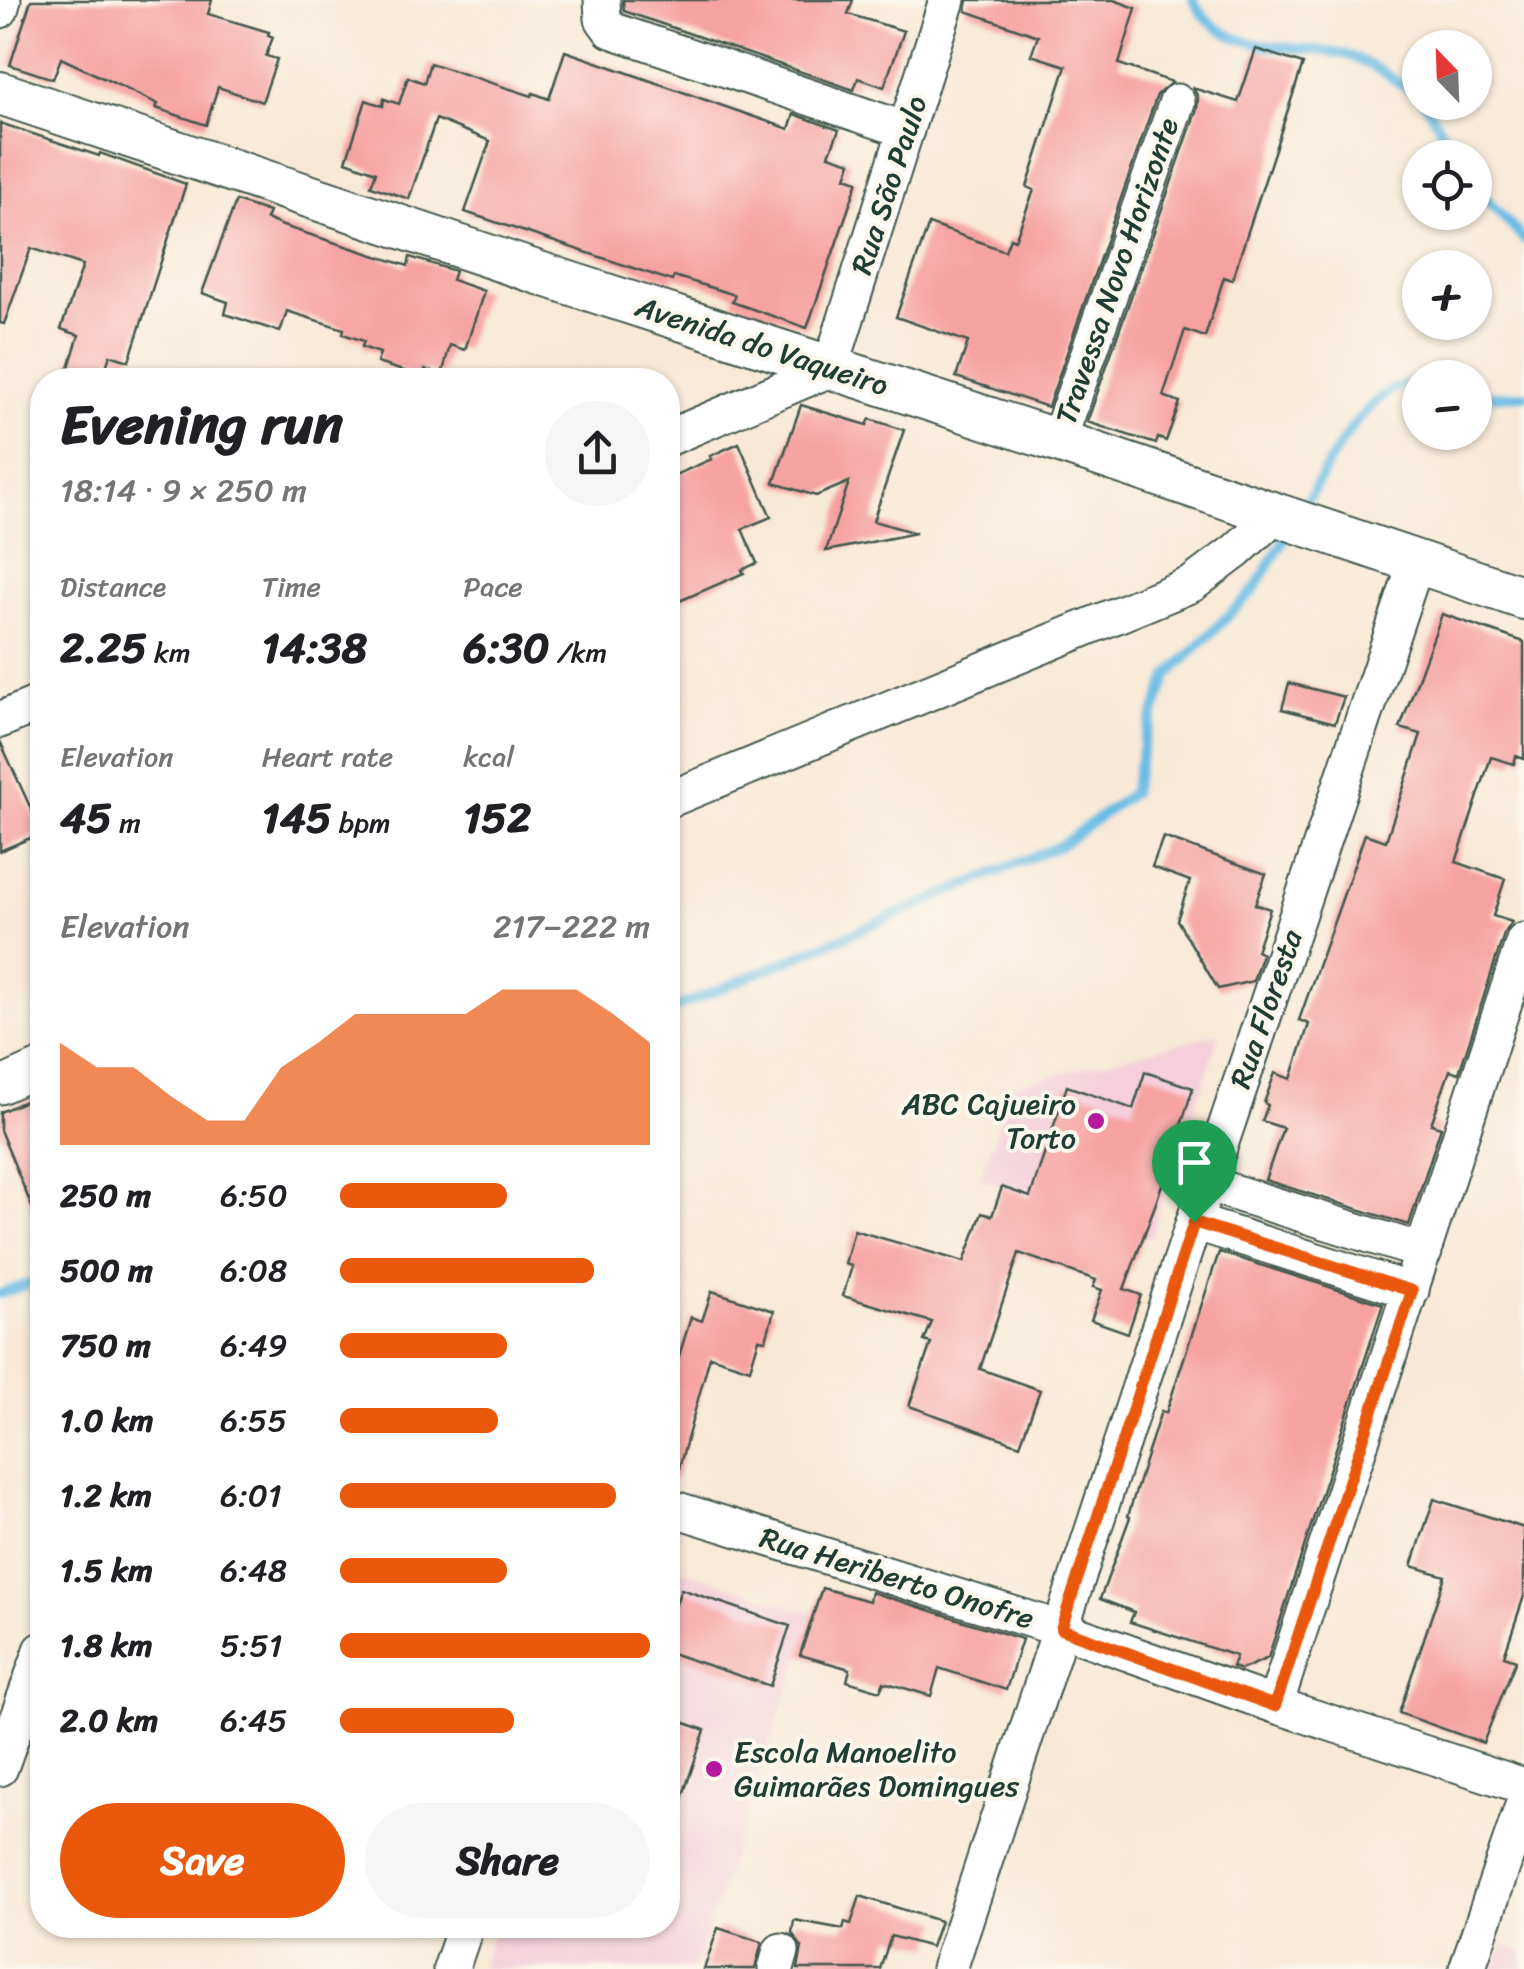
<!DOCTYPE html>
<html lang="en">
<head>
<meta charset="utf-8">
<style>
	body { margin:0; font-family:Sriracha,sans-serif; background:#f6f6f6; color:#202124; height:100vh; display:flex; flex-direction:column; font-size:38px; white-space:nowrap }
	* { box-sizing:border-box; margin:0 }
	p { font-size:32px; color:#757577 }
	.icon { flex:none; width:55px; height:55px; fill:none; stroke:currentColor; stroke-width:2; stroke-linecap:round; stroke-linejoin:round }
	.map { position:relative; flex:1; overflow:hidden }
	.panel { position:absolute; left:30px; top:368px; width:650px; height:1570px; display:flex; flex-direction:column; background:#fff; border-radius:40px; box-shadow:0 2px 8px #0004 }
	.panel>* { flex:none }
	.needle { width:65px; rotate:337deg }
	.controls { position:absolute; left:1402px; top:30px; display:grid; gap:20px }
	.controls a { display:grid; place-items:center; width:90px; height:90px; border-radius:50%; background:#fff; box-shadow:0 2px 8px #0004; font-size:50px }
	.pin { position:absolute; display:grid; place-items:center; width:85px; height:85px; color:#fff; margin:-102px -42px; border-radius:50% 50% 50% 0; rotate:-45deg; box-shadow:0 0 10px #0007 }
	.pin .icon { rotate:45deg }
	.round { display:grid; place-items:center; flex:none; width:105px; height:105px; border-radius:52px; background:#f6f6f6 }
	.headline { display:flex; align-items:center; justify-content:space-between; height:170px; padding:0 30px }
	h1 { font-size:55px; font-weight:800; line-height:75px }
	.figures { display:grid; grid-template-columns:repeat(3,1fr); gap:15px; height:170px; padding:10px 30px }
	.figures div { display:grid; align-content:center }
	.figures b { font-size:42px; font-weight:800 }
	.figures small { font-size:28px; font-weight:400 }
	.figures p { font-size:28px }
	.chart { height:280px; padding:20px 30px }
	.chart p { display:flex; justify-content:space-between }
	.chart svg { width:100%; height:180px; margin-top:10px; fill:#ea580c; opacity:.7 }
	.action { display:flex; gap:20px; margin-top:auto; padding:20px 30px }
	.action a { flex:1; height:115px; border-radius:60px; background:#ea580c; color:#fff; font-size:40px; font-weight:800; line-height:115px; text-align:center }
	.action a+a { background:#f6f6f6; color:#202124 }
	ul { padding:0 30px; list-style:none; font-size:32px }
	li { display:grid; grid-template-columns:160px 120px 1fr; align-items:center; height:75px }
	li i { height:25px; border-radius:12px; background:#ea580c }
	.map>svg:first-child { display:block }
</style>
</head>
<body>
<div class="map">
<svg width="1524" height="1969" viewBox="0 0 1524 1969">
	<rect width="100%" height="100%" fill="#fbf7ec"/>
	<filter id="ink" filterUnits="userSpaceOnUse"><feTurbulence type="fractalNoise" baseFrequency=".01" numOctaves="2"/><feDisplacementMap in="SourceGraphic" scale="20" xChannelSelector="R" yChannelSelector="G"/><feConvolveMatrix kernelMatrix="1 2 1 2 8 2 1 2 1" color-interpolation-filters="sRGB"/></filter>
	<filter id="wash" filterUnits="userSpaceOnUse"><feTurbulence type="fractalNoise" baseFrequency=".0048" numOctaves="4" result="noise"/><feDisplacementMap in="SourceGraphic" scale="40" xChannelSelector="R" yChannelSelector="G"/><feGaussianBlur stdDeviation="2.25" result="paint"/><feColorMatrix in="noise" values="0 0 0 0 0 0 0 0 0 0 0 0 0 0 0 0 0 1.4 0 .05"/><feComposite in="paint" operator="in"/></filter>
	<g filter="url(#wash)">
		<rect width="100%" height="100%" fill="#f8e9d6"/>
		<g fill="#f5cfdb">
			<polygon points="1220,1033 1179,1157 1172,1161 1151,1238 980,1178 1013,1085"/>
			<polygon points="668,1565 814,1614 694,1969 480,1969 495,1925 668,1925"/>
			<polygon points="1503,1945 1524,1952 1524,1969 1494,1969"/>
		</g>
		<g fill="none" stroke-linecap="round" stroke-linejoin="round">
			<g stroke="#67bce4" stroke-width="10">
				<path d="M1193,0c31,58 99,42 153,55 21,5 54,29 74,41"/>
				<polyline points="1424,102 1458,158"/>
				<polyline points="1475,186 1524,240"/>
				<polyline points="1475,392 1484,396 1524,395"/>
				<path d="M1301,512c26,-44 63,-128 119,-130"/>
				<polyline points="668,1011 1061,845 1132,793 1144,741 1168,676 1255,589 1289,531"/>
				<polyline points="0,1294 42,1279"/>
			</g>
		</g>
		<g id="blocks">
			<g fill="#f6a2a0">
				<polygon points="31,0 212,0 208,14 269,32 268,35 273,37 266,56 277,59 262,102 218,87 206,125 156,108 158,104 61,58 53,79 10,65"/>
				<polygon points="623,0 853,0 848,14 904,31 884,87 858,78 854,90 624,11"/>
				<polygon points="968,0 1114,0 1136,8 1119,64 1172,82 1157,95 1048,407 956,377 968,342 896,317 929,224 1005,251 1010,238 1015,240 1034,190 1027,187 1066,66 1031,55 1038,36 966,11"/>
				<polygon points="1256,49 1303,64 1232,280 1224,277 1205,337 1185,330 1163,396 1180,402 1166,441 1158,438 1156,444 1087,422 1197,109 1198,97 1193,88 1238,102"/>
				<polygon points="565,51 789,129 794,114 839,130 829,155 851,162 846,177 858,181 807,328 732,302 735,295 674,276 672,281 465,212 490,141 436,119 409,199 371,186 376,172 346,161 366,100 383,106 384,99 399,104 408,77 424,83 430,63 532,96 533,93 549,99"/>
				<polygon points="0,123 99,156 100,153 186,184 129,361 110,355 102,380 65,380 79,335 61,329 83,265 31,248 4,324 0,323"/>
				<polygon points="236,201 269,212 266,219 283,226 408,266 410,257 455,271 452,280 484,291 465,350 450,345 442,375 425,370 423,377 377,363 380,353 362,347 364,341 343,334 344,329 287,311 280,332 225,314 228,302 202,293"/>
				<polygon points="801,405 867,425 870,419 904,430 873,521 916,533 826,551 849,482 816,496 774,483"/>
				<polygon points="739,443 771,517 742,529 757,563 742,570 744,573 668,606 668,478 712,459 710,456"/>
				<polygon points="1442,614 1524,642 1524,759 1516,756 1514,764 1491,757 1456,862 1505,879 1493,916 1512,922 1504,934 1459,1073 1450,1070 1431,1124 1441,1127 1409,1225 1265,1180 1283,1128 1262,1121 1268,1105 1264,1103 1275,1073 1291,1079 1309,1024 1299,1020 1365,834 1386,841 1421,734 1400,728"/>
				<polygon points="1289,683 1344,697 1335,723 1282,709"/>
				<polygon points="0,741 42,833 0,851"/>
				<polygon points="1163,837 1266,874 1255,904 1270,909 1256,951 1262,954 1253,981 1218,989 1177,920 1190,881 1152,867"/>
				<polygon points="1145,1072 1193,1088 1157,1200 1124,1289 1141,1295 1128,1333 1091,1320 1102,1290 1093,1287 1096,1280 1019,1253 980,1369 1040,1390 1020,1445 909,1406 931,1343 924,1341 932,1322 843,1296 852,1266 845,1264 854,1230 964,1262 982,1213 992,1216 1002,1187 1030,1197 1067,1086 1133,1109"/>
				<polygon points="34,1097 42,1119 42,1231 0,1130 0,1112"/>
				<polygon points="1219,1252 1383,1304 1268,1658 1241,1670 1232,1667 1236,1656 1130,1622 1134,1612 1100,1599 1130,1517 1128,1516 1152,1439 1161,1411 1166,1413"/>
				<polygon points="712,1291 774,1311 766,1340 759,1339 750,1369 710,1356 676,1479 668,1477 668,1392 691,1317 702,1321"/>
				<polygon points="1434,1499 1524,1528 1524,1596 1504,1656 1516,1660 1483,1743 1399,1713 1445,1576 1412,1566"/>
				<polygon points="822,1588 869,1601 871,1592 1022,1639 1006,1690 939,1668 931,1696 884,1682 880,1691 847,1681 850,1669 800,1655"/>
				<polygon points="681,1589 790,1626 770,1686 668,1652 668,1628"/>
				<polygon points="668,1717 705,1730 673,1825 668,1824"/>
				<polygon points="860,1896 940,1921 931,1947 891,1936 880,1969 798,1969 802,1947 792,1933 794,1920 843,1929 845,1922 851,1924"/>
				<polygon points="718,1928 762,1942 755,1969 704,1969"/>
			</g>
		</g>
	</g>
	<g filter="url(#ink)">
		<use href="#blocks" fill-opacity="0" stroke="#40574c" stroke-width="2.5"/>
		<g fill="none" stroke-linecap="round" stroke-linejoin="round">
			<g stroke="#40574c" stroke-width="39">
				<g id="minor">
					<polyline points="602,0 603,19 611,30 906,130"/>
					<polyline points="0,10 3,0"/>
					<polyline points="668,438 830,369 947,0"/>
					<polyline points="1058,441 1177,102"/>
					<polyline points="0,720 42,702"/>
					<polyline points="668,800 1192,584 1236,551 1275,515"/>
					<polyline points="0,1086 42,1067"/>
					<polyline points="1207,1184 1424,1252"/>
					<polyline points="1194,1222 1411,1291"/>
					<polyline points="668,1507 1061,1629 1275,1705 1524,1786"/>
					<polyline points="1275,1705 1524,941"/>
					<polyline points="0,1768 42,1650"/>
					<polyline points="451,1969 466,1925"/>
					<polyline points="776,1969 781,1951"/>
					<polyline points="949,1969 1194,1222 1416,563"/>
					<polyline points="1467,1969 1524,1803"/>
				</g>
			</g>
			<g stroke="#40574c" stroke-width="46">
				<polyline id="tertiary" points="0,93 566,282 1058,441 1524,598"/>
			</g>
			<use href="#minor" stroke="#fff" stroke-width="35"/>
			<use href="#tertiary" stroke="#fff" stroke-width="42"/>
		</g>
	</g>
	<g fill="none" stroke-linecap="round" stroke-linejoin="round" filter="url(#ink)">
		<g stroke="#fff" stroke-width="20">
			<polygon id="route" points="1194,1222 1412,1291 1275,1706 1061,1629"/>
		</g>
		<use href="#route" stroke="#ea580c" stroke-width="12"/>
	</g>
	<g fill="#b5179e" stroke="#fbf7ec" stroke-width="4">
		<circle cx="1096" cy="1121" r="10"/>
		<circle cx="714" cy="1769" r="10"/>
	</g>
	<g text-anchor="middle" stroke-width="8" stroke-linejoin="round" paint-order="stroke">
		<g font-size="30" fill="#1f3d34" stroke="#fbf7ec">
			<text transform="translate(889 185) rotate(-72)" y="10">Rua São Paulo</text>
			<text transform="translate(1117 271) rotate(-71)" y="10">Travessa Novo Horizonte</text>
			<text transform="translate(762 346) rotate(18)" y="10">Avenida do Vaqueiro</text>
			<text transform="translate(1266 1009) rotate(-71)" y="10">Rua Floresta</text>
			<text transform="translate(897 1578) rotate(17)" y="10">Rua Heriberto Onofre</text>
		</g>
		<g font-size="30" fill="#1f3d34" stroke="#fbf7ec" text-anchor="end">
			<text x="1076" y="1114">ABC Cajueiro<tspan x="1076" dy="34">Torto</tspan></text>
			<text x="734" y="1762" text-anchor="start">Escola Manoelito<tspan x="734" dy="34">Guimarães Domingues</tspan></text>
		</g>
	</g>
</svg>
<div class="controls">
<a><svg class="needle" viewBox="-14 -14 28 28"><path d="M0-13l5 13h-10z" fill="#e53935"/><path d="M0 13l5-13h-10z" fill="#757577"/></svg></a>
<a><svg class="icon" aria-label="locate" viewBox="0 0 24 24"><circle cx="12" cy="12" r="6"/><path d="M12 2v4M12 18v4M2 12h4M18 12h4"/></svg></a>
<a>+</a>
<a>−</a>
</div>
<div class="pin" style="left:1194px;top:1222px;background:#1e9e55"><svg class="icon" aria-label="arrive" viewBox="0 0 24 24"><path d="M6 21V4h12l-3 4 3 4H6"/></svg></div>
<section class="panel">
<div class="headline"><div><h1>Evening run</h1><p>18:14 · 9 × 250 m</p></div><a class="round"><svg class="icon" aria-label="share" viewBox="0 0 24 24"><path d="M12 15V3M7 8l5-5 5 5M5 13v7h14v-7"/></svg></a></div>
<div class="figures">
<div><p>Distance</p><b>2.25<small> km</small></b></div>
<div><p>Time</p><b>14:38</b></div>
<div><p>Pace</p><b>6:30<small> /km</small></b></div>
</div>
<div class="figures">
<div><p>Elevation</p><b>45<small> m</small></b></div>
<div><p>Heart rate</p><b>145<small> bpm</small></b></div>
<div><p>kcal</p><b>152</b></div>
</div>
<div class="chart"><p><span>Elevation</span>217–222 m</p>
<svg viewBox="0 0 160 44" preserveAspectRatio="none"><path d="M0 44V19L10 25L20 25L30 32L40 38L50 38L60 25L70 19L80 12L90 12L100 12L110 12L120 6L130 6L140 6L150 12L160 19V44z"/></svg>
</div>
<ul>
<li><b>250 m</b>6:50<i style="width:54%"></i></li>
<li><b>500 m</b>6:08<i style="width:82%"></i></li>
<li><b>750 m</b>6:49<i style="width:54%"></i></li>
<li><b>1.0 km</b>6:55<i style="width:51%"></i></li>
<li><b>1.2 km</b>6:01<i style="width:89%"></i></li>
<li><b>1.5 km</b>6:48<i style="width:54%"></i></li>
<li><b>1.8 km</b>5:51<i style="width:100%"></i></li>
<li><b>2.0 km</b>6:45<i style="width:56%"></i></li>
</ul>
<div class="action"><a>Save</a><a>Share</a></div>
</section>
</div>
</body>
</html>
